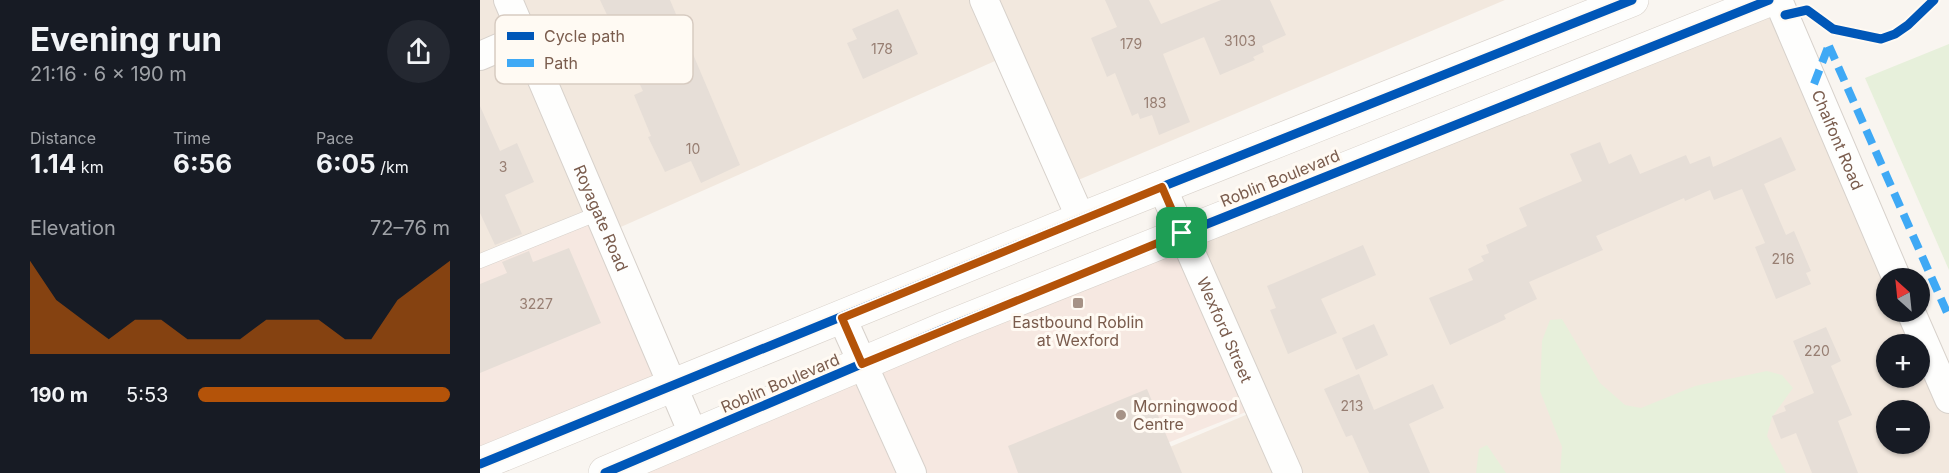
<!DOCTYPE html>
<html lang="en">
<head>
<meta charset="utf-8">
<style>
	body { margin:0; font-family:Inter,sans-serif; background:#242831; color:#f1f3f6; height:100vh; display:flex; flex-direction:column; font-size:22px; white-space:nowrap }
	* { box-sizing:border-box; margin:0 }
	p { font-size:20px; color:#9ea1a6 }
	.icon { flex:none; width:33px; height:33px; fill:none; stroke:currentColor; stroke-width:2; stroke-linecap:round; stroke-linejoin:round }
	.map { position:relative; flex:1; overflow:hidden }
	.details { display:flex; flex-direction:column; background:#171b24; width:480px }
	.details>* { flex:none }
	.needle { width:39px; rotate:333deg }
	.buttons { position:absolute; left:1396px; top:268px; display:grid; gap:12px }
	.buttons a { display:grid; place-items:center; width:54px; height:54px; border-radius:50%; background:#171b24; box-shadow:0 2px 4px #0004; font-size:30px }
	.pin { position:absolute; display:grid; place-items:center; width:51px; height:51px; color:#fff; margin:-26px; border-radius:12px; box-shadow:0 3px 9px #0006 }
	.round { display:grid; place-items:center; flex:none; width:63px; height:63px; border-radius:32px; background:#242831 }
	.overview { display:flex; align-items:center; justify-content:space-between; height:102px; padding:0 30px }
	h1 { font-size:33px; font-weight:700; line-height:45px }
	.metrics { display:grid; grid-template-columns:repeat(3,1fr); gap:9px; height:102px; padding:6px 30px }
	.metrics div { display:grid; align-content:center }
	.metrics b { font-size:26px; font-weight:700 }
	.metrics small { font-size:16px; font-weight:400 }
	.metrics p { font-size:16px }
	.chart { height:168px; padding:12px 30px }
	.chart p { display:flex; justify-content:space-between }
	.chart svg { width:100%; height:108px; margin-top:6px; fill:#b45309; opacity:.7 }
	ul { padding:0 30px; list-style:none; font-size:20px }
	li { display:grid; grid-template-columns:96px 72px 1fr; align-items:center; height:45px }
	li i { height:15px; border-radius:8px; background:#b45309 }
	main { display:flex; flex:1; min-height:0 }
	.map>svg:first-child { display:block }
</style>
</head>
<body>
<main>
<section class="details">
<div class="overview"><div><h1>Evening run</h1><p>21:16 · 6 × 190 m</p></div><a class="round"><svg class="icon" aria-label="share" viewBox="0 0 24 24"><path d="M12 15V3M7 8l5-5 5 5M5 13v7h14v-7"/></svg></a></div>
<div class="metrics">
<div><p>Distance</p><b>1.14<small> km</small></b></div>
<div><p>Time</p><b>6:56</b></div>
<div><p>Pace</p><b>6:05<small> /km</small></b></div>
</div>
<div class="chart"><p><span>Elevation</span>72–76 m</p>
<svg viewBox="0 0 160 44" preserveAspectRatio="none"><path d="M0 44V6L10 22L20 30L30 38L40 30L50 30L60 38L70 38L80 38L90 30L100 30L110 30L120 38L130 38L140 22L150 14L160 6V44z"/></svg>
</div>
<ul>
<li><b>190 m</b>5:53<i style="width:100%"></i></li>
</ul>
</section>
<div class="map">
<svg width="1469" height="473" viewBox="0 0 1469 473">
	<rect width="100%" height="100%" fill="#f9f5f0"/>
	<g fill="#f2e8de" fill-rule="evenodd">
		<polygon points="0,0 1025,0 584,186 524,57 134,230 0,260"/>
		<path d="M1289,0l118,279v33h27l35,81v80h-841l152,-64 -78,-176zM1407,345h33v33h-33zM1407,411h33v33h-33z"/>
	</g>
	<g fill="#f6e8e1">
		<polygon points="115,221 184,382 0,455 0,267"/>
		<polygon points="697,245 771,410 611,473 136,473"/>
	</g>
	<g fill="#e7f0db">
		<polygon points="1469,44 1469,270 1385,78"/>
		<polygon points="1082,319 1120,383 1145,405 1161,408 1215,386 1287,371 1302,375 1313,388 1292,417 1287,436 1306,473 1080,473 1082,447 1060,391 1062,341 1070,320"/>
		<polygon points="1007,445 1026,473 996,473 999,449"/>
	</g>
	<g fill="#e6ded7">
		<polygon points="120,0 190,0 260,165 221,183 211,161 185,172 168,137 171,136 154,95 163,91"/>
		<polygon points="625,0 669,0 681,24 741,0 790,0 806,35 782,46 784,52 773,57 775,60 740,75 724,37 683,54 710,122 679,135 672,115 660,119 658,113 652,116 635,73 627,77 611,38 637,27"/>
		<polygon points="418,9 438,54 383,79 367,43 377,39 372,29"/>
		<polygon points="0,106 20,151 37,143 54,182 25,195 42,234 15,245 0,213"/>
		<polygon points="1301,137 1316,170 1284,184 1306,235 1314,231 1331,271 1326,273 1331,284 1296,299 1275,247 1285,243 1262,189 1234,200 1230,190 1205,201 1204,198 1116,236 1123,250 1049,282 1057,299 1024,315 1026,319 970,345 949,298 993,280 988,269 1004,261 1001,256 1009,253 1006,245 1047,226 1039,208 1102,181 1090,154 1120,142 1129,164 1151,154 1160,174 1206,155 1210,164 1230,156 1233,167"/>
		<polygon points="883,245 896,275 841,299 857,333 808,354 790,310 796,308 787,286"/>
		<polygon points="89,248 121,323 0,373 0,284 27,273 22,262 49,251 53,262"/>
		<polygon points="894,324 908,355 876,370 862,338"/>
		<polygon points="1346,327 1361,361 1351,366 1372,415 1358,421 1378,473 1332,473 1316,433 1301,439 1292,416 1306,411 1304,406 1334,393 1313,341"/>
		<polygon points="879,374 894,410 953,384 964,408 929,424 950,473 889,473 872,435 866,437 844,389"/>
		<polygon points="667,389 702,473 538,473 528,446"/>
	</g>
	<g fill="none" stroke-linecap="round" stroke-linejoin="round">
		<g stroke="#d7d1cb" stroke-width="15">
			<polyline id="lane" points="0,261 119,213"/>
		</g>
		<g stroke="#d7d1cb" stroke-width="30">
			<g id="street">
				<path id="s1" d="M28,0l186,436"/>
				<polyline points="504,0 601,219"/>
				<path id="s2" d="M1298,0l119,279"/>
				<polyline points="0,56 44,37"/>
				<path id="s3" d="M682,187l126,286"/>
				<polyline points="1431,312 1469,399"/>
				<polyline points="362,318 432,473"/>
			</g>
		</g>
		<g stroke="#d9d2cb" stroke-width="34">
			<g id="secondary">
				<polyline points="0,464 601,219 1152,0"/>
				<polyline points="125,473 466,328 1289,0"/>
			</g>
		</g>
		<use href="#lane" stroke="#fefefd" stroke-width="14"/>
		<use href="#street" stroke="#fefefd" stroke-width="28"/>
		<use href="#secondary" stroke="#fefefd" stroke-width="33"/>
		<g stroke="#3fa9f5" stroke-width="8" stroke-dasharray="15 8" stroke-linecap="butt">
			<polyline points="1349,46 1469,317"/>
			<polyline points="1334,84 1350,42"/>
		</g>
		<g stroke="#fffaf3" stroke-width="13">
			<g id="cycleway">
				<polyline points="1305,15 1327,10 1353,29 1401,39 1415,34 1428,25 1454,0"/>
				<polyline points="0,464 601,219 1152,0"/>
				<polyline points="125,473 466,328 1289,0"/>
			</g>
		</g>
		<use href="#cycleway" stroke="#0057b8" stroke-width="9"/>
	</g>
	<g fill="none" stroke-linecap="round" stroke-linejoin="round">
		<g stroke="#fff" stroke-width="12">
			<polygon id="route" points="682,187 702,233 382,364 362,318"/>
		</g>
		<use href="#route" stroke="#b45309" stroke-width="8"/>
	</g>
	<g fill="#a69286" stroke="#fffaf3" stroke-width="2">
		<rect x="592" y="297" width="12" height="12" rx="3"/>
		<circle cx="641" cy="415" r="6"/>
	</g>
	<g text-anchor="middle" stroke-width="6" stroke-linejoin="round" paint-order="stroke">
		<g font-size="14" fill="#977e72">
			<text x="760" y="46">3103</text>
			<text x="651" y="49">179</text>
			<text x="402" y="54">178</text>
			<text x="675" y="108">183</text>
			<text x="213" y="154">10</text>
			<text x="23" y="172">3</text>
			<text x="1303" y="264">216</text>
			<text x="56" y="309">3227</text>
			<text x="1337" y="356">220</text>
			<text x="872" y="411">213</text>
		</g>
		<g font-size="16" fill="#7a5c4d" stroke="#fffaf3">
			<text dy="6" stroke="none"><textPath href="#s2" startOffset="152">Chalfont Road</textPath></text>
			<text transform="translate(800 178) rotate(-22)" y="6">Roblin Boulevard</text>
			<text dy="6" stroke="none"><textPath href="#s1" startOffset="237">Royagate Road</textPath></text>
			<text dy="6" stroke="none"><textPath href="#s3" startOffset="156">Wexford Street</textPath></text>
			<text transform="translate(300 383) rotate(-23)" y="6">Roblin Boulevard</text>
		</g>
		<g font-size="16" fill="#7a5c4d" stroke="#fffaf3">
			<text x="598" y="328">Eastbound Roblin<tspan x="598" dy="18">at Wexford</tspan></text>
			<text x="653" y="412" text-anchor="start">Morningwood<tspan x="653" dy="18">Centre</tspan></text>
		</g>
	</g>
	<rect x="15" y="15" width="198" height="69" rx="9" fill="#fffaf3" stroke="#d7cbc1" stroke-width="1.5"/>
	<rect x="27" y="32" width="27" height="8" fill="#0057b8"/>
	<rect x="27" y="59" width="27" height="8" fill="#3fa9f5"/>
	<g font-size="16" fill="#7a5c4d">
		<text x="64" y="42">Cycle path</text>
		<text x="64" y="69">Path</text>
	</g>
</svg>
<div class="buttons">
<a><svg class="needle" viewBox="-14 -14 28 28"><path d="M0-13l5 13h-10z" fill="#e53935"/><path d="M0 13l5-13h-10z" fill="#9ea1a6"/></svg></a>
<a>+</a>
<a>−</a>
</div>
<div class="pin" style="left:702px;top:233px;background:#1e9e55"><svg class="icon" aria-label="arrive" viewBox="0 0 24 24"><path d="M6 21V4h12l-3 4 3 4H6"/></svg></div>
</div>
</main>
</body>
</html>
